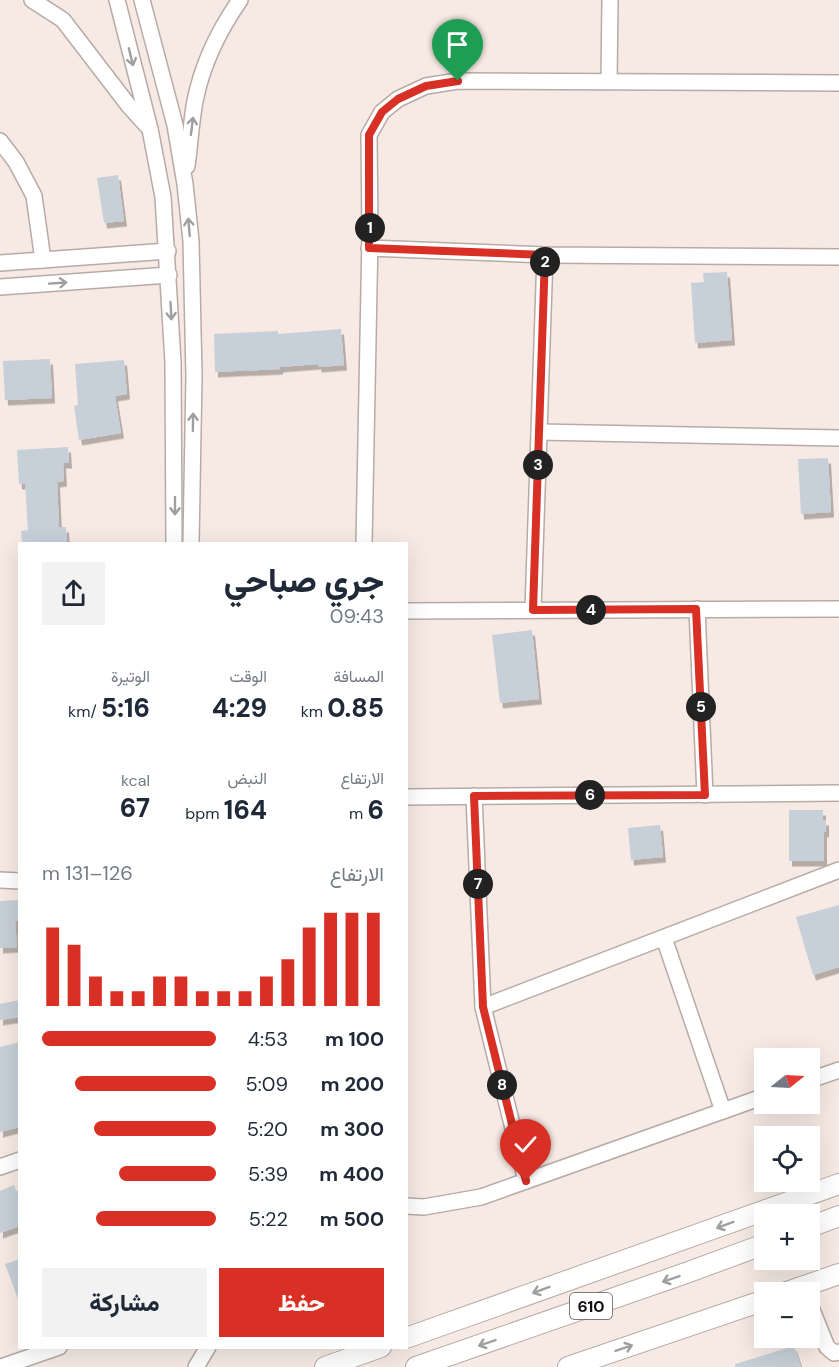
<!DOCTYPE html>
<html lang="ar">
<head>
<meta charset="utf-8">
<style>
	body { margin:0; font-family:"DM Sans",Vazirmatn,sans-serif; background:#f2f2f3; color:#1f2937; direction:rtl; height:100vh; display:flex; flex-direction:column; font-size:22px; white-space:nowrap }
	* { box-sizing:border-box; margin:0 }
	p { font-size:20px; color:#747a83 }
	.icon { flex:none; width:33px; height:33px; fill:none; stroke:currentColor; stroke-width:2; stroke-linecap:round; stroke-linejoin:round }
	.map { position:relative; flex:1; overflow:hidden; direction:ltr }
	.details { position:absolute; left:18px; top:542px; width:390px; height:807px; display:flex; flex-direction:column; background:#fff; border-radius:0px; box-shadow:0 6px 24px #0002; direction:rtl }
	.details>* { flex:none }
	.needle { width:39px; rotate:72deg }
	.fabs { position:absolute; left:754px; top:1048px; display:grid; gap:12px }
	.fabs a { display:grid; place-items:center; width:66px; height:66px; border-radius:0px; background:#fff; box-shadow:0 6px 24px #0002; font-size:30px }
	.pin { position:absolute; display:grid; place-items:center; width:51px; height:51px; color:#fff; margin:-62px -26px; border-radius:50% 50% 50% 0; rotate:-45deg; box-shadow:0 0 6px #0007 }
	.pin .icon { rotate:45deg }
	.km { position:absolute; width:30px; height:30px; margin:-15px; border-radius:50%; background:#222; color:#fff; font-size:16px; line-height:30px; text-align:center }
	.round { display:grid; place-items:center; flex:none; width:63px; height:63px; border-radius:0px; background:#f2f2f3 }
	.summary { display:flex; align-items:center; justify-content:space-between; height:102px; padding:0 24px }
	h1 { font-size:33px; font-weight:800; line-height:45px }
	.stats { display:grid; grid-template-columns:repeat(3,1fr); gap:9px; height:102px; padding:6px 24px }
	.stats div { display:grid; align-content:center }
	.stats b { font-size:26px; font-weight:800 }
	.stats small { font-size:16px; font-weight:400 }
	.stats p { font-size:16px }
	.chart { height:168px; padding:12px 24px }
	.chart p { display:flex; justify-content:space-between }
	.chart svg { width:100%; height:108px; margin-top:6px; stroke:#d93025; stroke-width:6 }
	.cta { display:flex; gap:12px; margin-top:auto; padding:12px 24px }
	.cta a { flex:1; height:69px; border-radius:0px; background:#d93025; color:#fff; font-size:24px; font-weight:800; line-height:69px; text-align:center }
	.cta a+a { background:#f2f2f3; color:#1f2937 }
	ul { padding:0 24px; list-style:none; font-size:20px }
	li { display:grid; grid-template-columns:96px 72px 1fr; align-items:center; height:45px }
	li i { height:15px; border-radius:8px; background:#d93025 }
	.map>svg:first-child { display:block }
</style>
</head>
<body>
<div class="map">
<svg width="839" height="1367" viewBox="0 0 839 1367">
	<defs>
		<filter id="shadow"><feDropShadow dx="3" dy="5.5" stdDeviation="0" flood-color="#0004"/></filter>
	</defs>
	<rect width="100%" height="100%" fill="#f7eae4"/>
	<g fill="#c7cfd9" filter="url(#shadow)">
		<polygon points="118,175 124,221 104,223 97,178"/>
		<polygon points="727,272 732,340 695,343 691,283 704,282 703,273"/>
		<polygon points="341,329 344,365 319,367 318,364 280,367 280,369 215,372 214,334 278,331 278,334"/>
		<polygon points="50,359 52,398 5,400 3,361"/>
		<polygon points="124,360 127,394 115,396 121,433 79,440 74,406 78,405 75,364"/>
		<polygon points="68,447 69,463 63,463 64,481 57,482 59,527 66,527 67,543 22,543 21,531 28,530 25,484 19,484 17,450"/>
		<polygon points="828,458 831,512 801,514 798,459"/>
		<polygon points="532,630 539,699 500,703 492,635"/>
		<polygon points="789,810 823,810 823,820 826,820 826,832 824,832 824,861 789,861"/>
		<polygon points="660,825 663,857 631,860 628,828"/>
		<polygon points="20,900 20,920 15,921 17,947 0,948 0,901"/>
		<polygon points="839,905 839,967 813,975 796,917"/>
		<polygon points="20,1000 20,1017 0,1020 0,1004"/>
		<polygon points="20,1042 20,1127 0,1132 0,1047"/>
		<polygon points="14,1185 20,1201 20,1226 0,1233 0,1191"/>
		<polygon points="20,1259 20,1299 18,1299 5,1264"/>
		<polygon points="794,1346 801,1367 735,1367 735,1364"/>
	</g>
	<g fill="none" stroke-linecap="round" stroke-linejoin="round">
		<g stroke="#b7aba6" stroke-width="18">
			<g id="minor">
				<polyline points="32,0 63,20 129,106 148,127"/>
				<polyline points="117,0 150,129 163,197 173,362 174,543"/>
				<polyline points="142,0 175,125 185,184 191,241 194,376 191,543"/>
				<polyline points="609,81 610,0"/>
				<polyline points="0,141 16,162 34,196 43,260"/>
				<path d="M187,166c3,-21 4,-44 8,-65 7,-35 24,-71 45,-101"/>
				<polyline points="369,248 545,255 839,257"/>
				<polyline points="0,263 168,251"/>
				<polyline points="0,287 169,275"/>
				<polyline points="539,432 839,438"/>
				<polyline points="364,543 370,236 369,135 382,112 398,99 426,86 458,81 839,83"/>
				<polyline points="697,609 705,795"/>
				<polyline points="533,610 545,255"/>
				<polyline points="406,611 839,609"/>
				<polyline points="474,796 483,1007 526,1181"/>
				<polyline points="406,797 839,793"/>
				<polyline points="0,880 20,881"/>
				<polyline points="664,938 723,1111"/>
				<polyline points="483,1007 839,870"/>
				<polyline points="810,1080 839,1070"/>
				<polyline points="0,1167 20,1160"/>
				<polyline points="406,1206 424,1207 481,1197 765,1096"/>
				<polyline points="810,1305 827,1347 834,1353 839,1352"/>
				<polyline points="1,1367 59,1347"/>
				<polyline points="196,1367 208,1347"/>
			</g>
		</g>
		<g stroke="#b7aba6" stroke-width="22">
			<g id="major">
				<polyline points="810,1227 839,1216"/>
				<polyline points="784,1293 839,1274"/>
				<polyline points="406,1338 839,1184"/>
				<polyline points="325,1367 381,1347"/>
				<polyline points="416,1367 686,1273 765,1244"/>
				<polyline points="568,1367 765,1300"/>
			</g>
		</g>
		<use href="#minor" stroke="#fff" stroke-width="15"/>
		<use href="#major" stroke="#fff" stroke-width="20"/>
	</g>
	<defs><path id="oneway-shaft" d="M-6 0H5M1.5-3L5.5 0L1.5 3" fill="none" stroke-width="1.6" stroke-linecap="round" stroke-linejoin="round" transform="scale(1.5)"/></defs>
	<g stroke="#a19f9e">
		<use href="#oneway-shaft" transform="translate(131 57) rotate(76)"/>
		<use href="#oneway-shaft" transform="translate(192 126) rotate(-83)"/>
		<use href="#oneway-shaft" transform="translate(189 227) rotate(-95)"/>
		<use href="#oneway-shaft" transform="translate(58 283) rotate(-4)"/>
		<use href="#oneway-shaft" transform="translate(171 311) rotate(87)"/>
		<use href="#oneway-shaft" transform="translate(193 422) rotate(-89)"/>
		<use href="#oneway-shaft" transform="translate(175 506) rotate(90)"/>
		<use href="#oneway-shaft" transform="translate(725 1225) rotate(160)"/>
		<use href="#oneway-shaft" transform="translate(671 1279) rotate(161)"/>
		<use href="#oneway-shaft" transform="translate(541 1290) rotate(160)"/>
		<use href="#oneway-shaft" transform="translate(487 1343) rotate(161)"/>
		<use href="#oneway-shaft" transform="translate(624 1348) rotate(-19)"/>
	</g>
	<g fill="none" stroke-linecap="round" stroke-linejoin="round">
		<g stroke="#fff" stroke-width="12">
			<polyline id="route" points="458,81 426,86 398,99 382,112 369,135 369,248 545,255 533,610 696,609 705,795 474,796 483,1007 526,1181"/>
		</g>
		<use href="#route" stroke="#d93025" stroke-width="8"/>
	</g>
	<g text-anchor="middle" stroke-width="4.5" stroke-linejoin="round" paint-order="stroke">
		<rect fill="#fff" stroke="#5a5756" stroke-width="1.5" x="570" y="1293" width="42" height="26" rx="4.5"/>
		<g font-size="16" font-weight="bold" fill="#130f0d">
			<text x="591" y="1312">610</text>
		</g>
	</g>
</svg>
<div class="fabs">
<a><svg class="needle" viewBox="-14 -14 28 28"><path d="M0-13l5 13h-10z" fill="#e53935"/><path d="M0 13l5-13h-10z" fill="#747a83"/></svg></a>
<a><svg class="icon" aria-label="locate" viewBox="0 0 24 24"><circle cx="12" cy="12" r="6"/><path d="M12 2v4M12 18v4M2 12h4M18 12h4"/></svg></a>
<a>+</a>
<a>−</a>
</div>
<div class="pin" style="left:458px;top:81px;background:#1e9e55"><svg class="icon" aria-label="arrive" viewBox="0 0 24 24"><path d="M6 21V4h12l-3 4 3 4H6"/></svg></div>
<div class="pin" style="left:526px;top:1181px;background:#d93025"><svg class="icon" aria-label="check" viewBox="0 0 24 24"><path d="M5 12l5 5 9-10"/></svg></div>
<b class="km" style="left:370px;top:228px">1</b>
<b class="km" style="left:545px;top:262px">2</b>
<b class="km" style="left:538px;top:465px">3</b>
<b class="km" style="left:591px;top:610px">4</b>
<b class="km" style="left:701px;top:707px">5</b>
<b class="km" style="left:590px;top:795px">6</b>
<b class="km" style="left:478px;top:884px">7</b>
<b class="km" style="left:502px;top:1085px">8</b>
<section class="details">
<div class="summary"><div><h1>جري صباحي</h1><p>09:43</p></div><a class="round"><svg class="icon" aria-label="share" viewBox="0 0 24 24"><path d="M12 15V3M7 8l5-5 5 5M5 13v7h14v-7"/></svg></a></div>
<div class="stats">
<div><p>المسافة</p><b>0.85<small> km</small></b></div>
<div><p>الوقت</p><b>4:29</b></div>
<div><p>الوتيرة</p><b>5:16<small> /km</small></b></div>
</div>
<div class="stats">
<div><p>الارتفاع</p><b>6<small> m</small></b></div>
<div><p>النبض</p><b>164<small> bpm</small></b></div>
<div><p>kcal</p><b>67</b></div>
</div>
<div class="chart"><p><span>الارتفاع</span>126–131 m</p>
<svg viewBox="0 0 160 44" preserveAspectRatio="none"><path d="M5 44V12M15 44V19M25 44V32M35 44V38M45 44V38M55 44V32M65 44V32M75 44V38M85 44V38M95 44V38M105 44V32M115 44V25M125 44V12M135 44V6M145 44V6M155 44V6"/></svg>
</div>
<ul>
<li><b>100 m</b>4:53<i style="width:100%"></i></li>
<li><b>200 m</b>5:09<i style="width:81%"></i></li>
<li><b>300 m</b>5:20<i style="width:70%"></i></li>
<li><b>400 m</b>5:39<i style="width:56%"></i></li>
<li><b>500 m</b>5:22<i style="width:69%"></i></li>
</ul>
<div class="cta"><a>حفظ</a><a>مشاركة</a></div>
</section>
</div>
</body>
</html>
